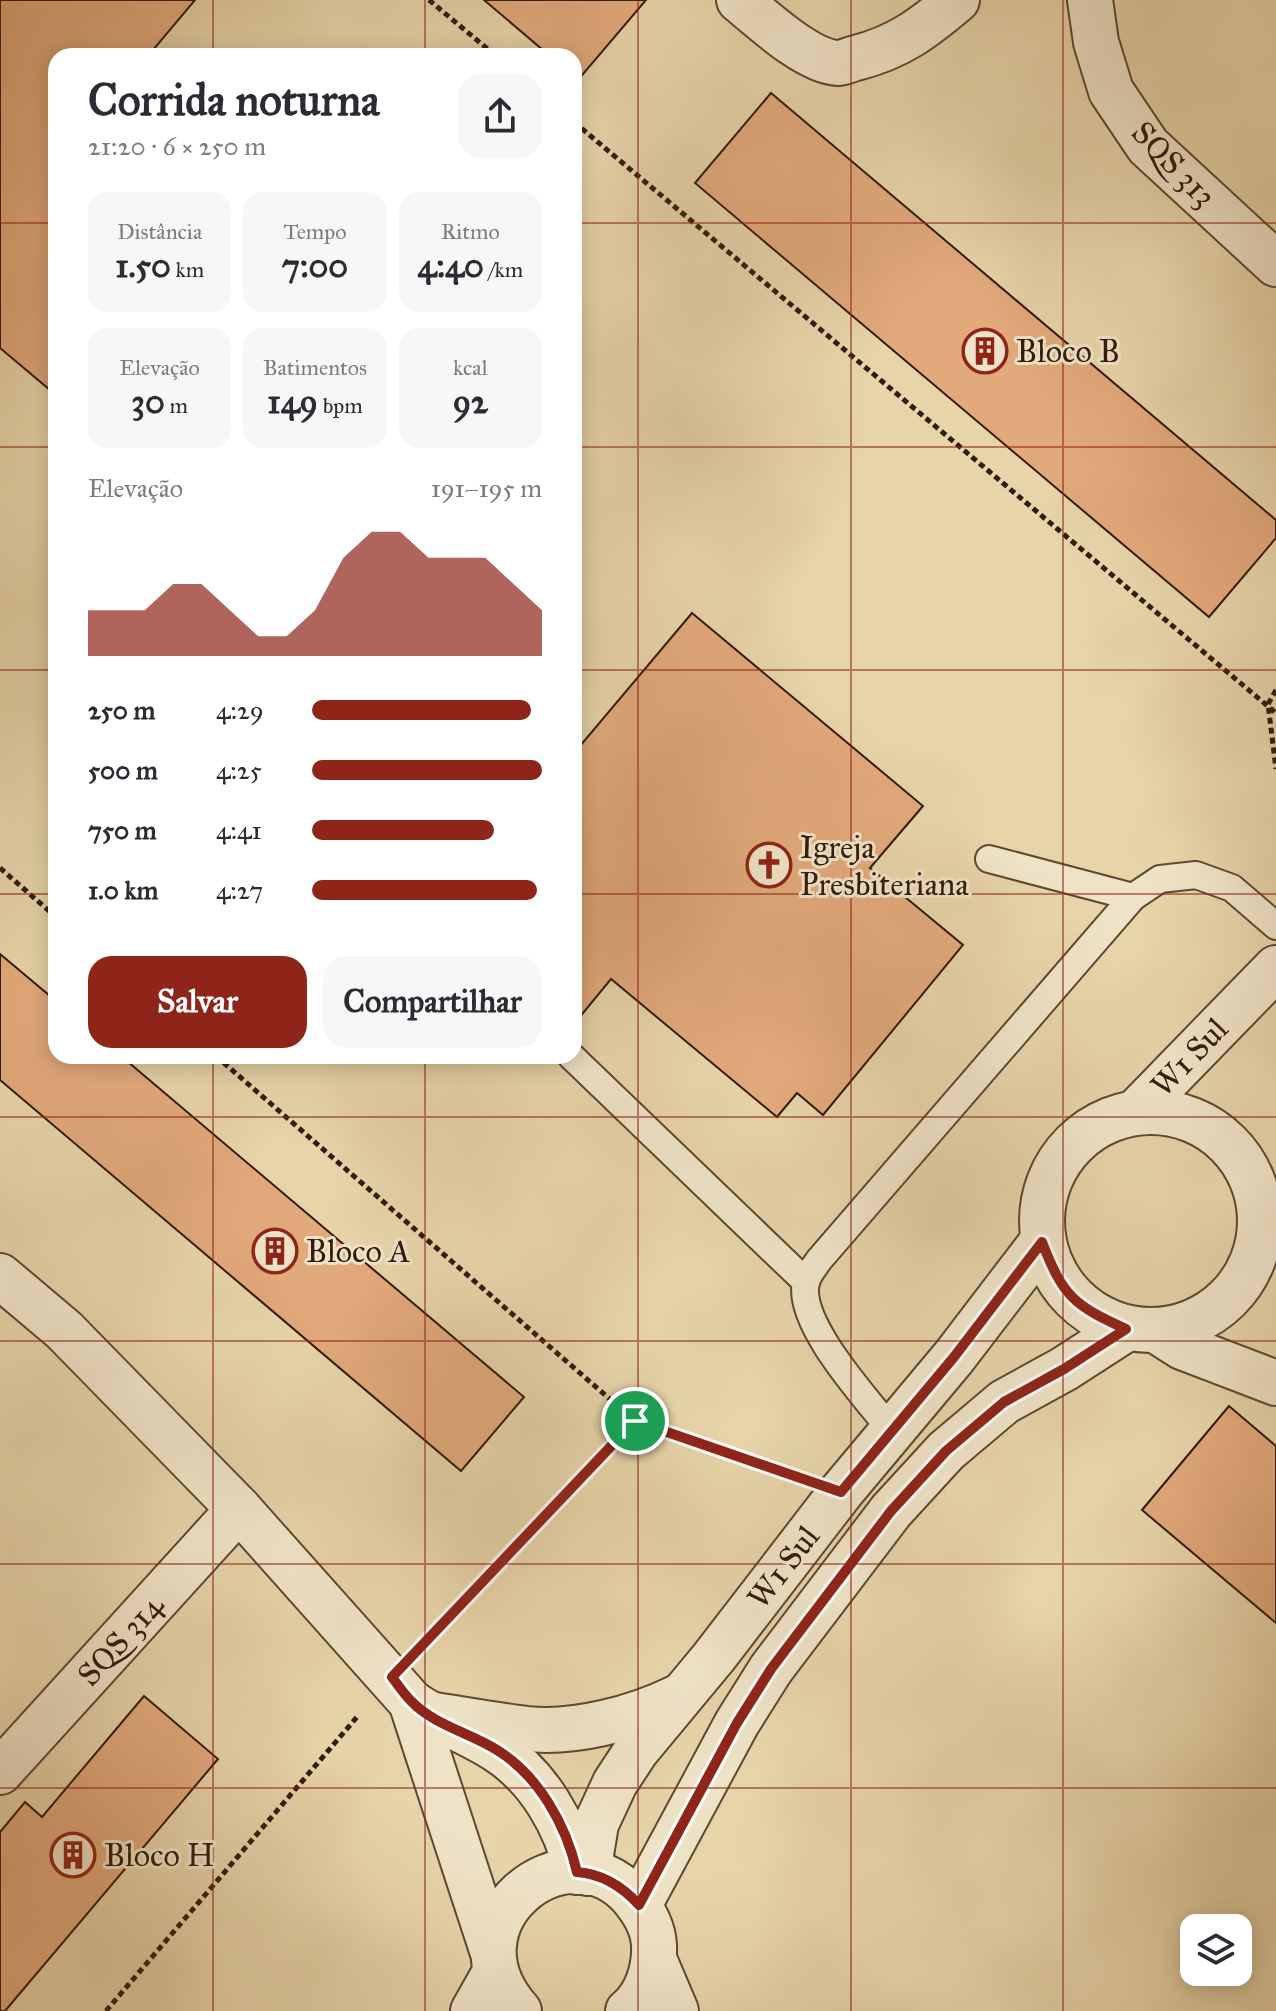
<!DOCTYPE html>
<html lang="pt">
<head>
<meta charset="utf-8">
<style>
	body { margin:0; font-family:"IM FELL Great Primer",serif; background:#f7f7f7; color:#2b2b33; height:100vh; display:flex; flex-direction:column; font-size:30px; white-space:nowrap }
	* { box-sizing:border-box; margin:0 }
	p { font-size:26px; color:#7c7c81 }
	.icon { flex:none; width:44px; height:44px; fill:none; stroke:currentColor; stroke-width:2; stroke-linecap:round; stroke-linejoin:round }
	.map { position:relative; flex:1; overflow:hidden }
	.side { position:absolute; left:48px; top:48px; width:534px; height:1016px; display:flex; flex-direction:column; background:#fff; border-radius:24px; box-shadow:0 4px 20px #0003 }
	.side>* { flex:none }
	.controls { position:absolute; left:1180px; top:1914px; display:grid; gap:16px }
	.controls a { display:grid; place-items:center; width:72px; height:72px; border-radius:16px; background:#fff; box-shadow:0 4px 20px #0003; font-size:40px }
	.pin { position:absolute; display:grid; place-items:center; width:68px; height:68px; color:#fff; margin:-34px; border:4px solid #fff; border-radius:50%; box-shadow:0 2px 8px #0007 }
	.round { display:grid; place-items:center; flex:none; width:84px; height:84px; border-radius:24px; background:#f7f7f7 }
	.overview { display:flex; align-items:center; justify-content:space-between; height:136px; padding:0 40px }
	h1 { font-size:44px; font-weight:800; line-height:60px }
	.stats { display:grid; grid-template-columns:repeat(3,1fr); gap:12px; height:136px; padding:8px 40px }
	.stats div { display:grid; align-content:center; border-radius:20px; background:#f7f7f7; text-align:center }
	.stats b { font-size:34px; font-weight:800 }
	.stats small { font-size:22px; font-weight:400 }
	.stats p { font-size:22px }
	.chart { height:224px; padding:16px 40px }
	.chart p { display:flex; justify-content:space-between }
	.chart svg { width:100%; height:144px; margin-top:8px; fill:#8f2418; opacity:.7 }
	.button { display:flex; gap:16px; margin-top:auto; padding:16px 40px }
	.button a { flex:1; height:92px; border-radius:24px; background:#8f2418; color:#fff; font-size:32px; font-weight:800; line-height:92px; text-align:center }
	.button a+a { background:#f7f7f7; color:#2b2b33 }
	ul { padding:0 40px; list-style:none; font-size:26px }
	li { display:grid; grid-template-columns:128px 96px 1fr; align-items:center; height:60px }
	li i { height:20px; border-radius:10px; background:#8f2418 }
	.map>svg:first-child { display:block }
</style>
</head>
<body>
<div class="map">
<svg width="1276" height="2011" viewBox="0 0 1276 2011">
	<rect width="100%" height="100%" fill="#e7d4a9"/>
	<filter id="stains"><feTurbulence type="fractalNoise" baseFrequency=".0025" numOctaves="4"/><feColorMatrix values="0 0 0 0 .2 0 0 0 0 .09 0 0 0 0 .02 0 0 0 .5 -.17"/></filter>
	<radialGradient id="worn" r=".72"><stop offset=".6" stop-color="#630" stop-opacity="0"/><stop offset="1" stop-color="#630" stop-opacity=".3"/></radialGradient>
	<g fill="#e2a97b" stroke="#321a0b" stroke-width="2">
		<polygon points="0,0 195,0 148,56 56,56 56,395 0,348"/>
		<polygon points="484,0 646,0 578,80 574,77 574,56 550,56"/>
		<polygon points="771,93 1276,520 1276,538 1209,617 695,183"/>
		<polygon points="692,613 923,806 870,868 963,945 823,1115 797,1093 777,1117 611,979 574,1024 574,753"/>
		<polygon points="0,954 56,1001 56,1056 121,1056 524,1397 461,1471 0,1080"/>
		<polygon points="1229,1406 1276,1446 1276,1623 1142,1510"/>
		<polygon points="144,1696 218,1759 5,2011 0,2011 0,1832 25,1802 42,1817"/>
	</g>
	<g fill="none" stroke-linecap="round" stroke-linejoin="round">
		<g stroke="#5f4832" stroke-width="30">
			<g id="service">
				<polyline points="989,859 1133,897"/>
				<polyline points="571,1056 806,1282"/>
				<path d="M892,1431c-25,-32 -96,-108 -86,-149 2,-8 9,-16 13,-22l314,-363 27,-18 36,-4 36,13 44,38"/>
			</g>
		</g>
		<g stroke="#5f4832" stroke-width="48">
			<g id="minor">
				<path d="M739,0c23,19 69,62 99,63 5,0 13,-4 18,-5 43,-11 68,-30 101,-58"/>
				<polyline points="1090,0 1096,42 1111,91 1148,146 1276,264"/>
				<path d="M0,1276l64,54 175,179 172,193c27,20 59,30 86,48 42,27 69,75 80,122"/>
				<polyline points="411,1702 492,1950"/>
				<polyline points="0,1772 239,1509"/>
				<polyline points="654,1959 676,2011"/>
			</g>
		</g>
		<g stroke="#5f4832" stroke-width="48">
			<g id="tertiary">
				<polyline points="1136,1112 1276,968"/>
				<circle cx="1151" cy="1221" r="109"/>
				<polyline points="1157,1331 1182,1347 1276,1383"/>
				<path d="M428,1714c33,5 66,11 99,15 48,5 108,-11 151,-32"/>
				<polyline points="588,1873 596,1824 615,1783 636,1751 714,1657 841,1492 954,1357 1042,1242"/>
				<polyline points="639,1905 737,1723 771,1669 891,1511 946,1451 1004,1402 1064,1369 1126,1329"/>
				<polyline points="473,2011 495,1972"/>
				<path d="M519,2011c-79,-88 46,-188 112,-115 12,14 22,30 23,49 1,23 -7,51 -26,66"/>
			</g>
		</g>
		<g stroke="#321a0b" stroke-width="5" stroke-dasharray="6 4" stroke-linecap="butt">
			<polyline points="429,0 496,56"/>
			<polyline points="574,122 1276,713"/>
			<polyline points="1276,690 1268,704 1276,769"/>
			<polyline points="0,868 56,917"/>
			<polyline points="216,1056 635,1421"/>
			<polyline points="426,1641 635,1421 789,1474"/>
			<polyline points="106,2011 357,1717"/>
		</g>
		<use href="#service" stroke="#efe3c7" stroke-width="26"/>
		<use href="#minor" stroke="#efe3c7" stroke-width="44"/>
		<use href="#tertiary" stroke="#efe3c7" stroke-width="44"/>
	</g>
	<g fill="none" stroke-linecap="round" stroke-linejoin="round">
		<g stroke="#fff" stroke-width="16">
			<path id="route" d="M1042,1242c21,54 31,63 84,87l-62,40 -60,33 -58,49 -55,60 -120,158 -34,54 -98,182c-17,-19 -36,-31 -62,-33 -11,-47 -38,-96 -80,-122 -27,-17 -63,-25 -86,-49 -7,-7 -13,-16 -19,-24l243,-256 206,71 113,-135z"/>
		</g>
		<use href="#route" stroke="#8f2418" stroke-width="10"/>
	</g>
	<path fill="none" stroke="#8f2418" stroke-width="2" stroke-opacity="0.55" d="M213,0v56M425,0v56M638,0v2011M851,0v2011M1063,0v2011M0,223h56M574,223h702M0,447h56M574,447h702M0,670h56M574,670h702M0,894h56M574,894h702M213,1056v955M425,1056v955M0,1117h1276M0,1341h1276M0,1564h1276M0,1788h1276"/>
	<defs>
		<g id="building-ring" transform="scale(2.3)"><circle r="9.5" fill="#efe3c7" stroke="#8f2418" stroke-width="1.5"/><path d="M-4-6H4V6H1V3H-1V6H-4ZM-2.5-4.3h1.7v1.8h-1.7ZM.8-4.3h1.7v1.8H.8ZM-2.5-1h1.7V.8h-1.7ZM.8-1h1.7V.8H.8Z" fill="#8f2418"/></g>
		<g id="church-ring" transform="scale(2.3)"><circle r="9.5" fill="#efe3c7" stroke="#8f2418" stroke-width="1.5"/><path d="M-1.2-6h2.4v3.5h3.3v2.4h-3.3V6h-2.4V-.1h-3.3v-2.4h3.3Z" fill="#8f2418"/></g>
	</defs>
	<g fill-rule="evenodd">
		<use href="#building-ring" x="985" y="351"/>
		<use href="#church-ring" x="769" y="865"/>
		<use href="#building-ring" x="275" y="1251"/>
		<use href="#building-ring" x="73" y="1855"/>
	</g>
	<g text-anchor="middle" stroke-width="6" stroke-linejoin="round" paint-order="stroke">
		<g font-size="32" fill="#321a0b" stroke="#efe3c7">
			<text transform="translate(1174 164) rotate(46)" y="11">SQS 313</text>
			<text transform="translate(1189 1057) rotate(-46)" y="11">W1 Sul</text>
			<text transform="translate(783 1567) rotate(-52)" y="11">W1 Sul</text>
			<text transform="translate(120 1640) rotate(-48)" y="11">SQS 314</text>
		</g>
		<g font-size="32" fill="#321a0b" stroke="#efe3c7" text-anchor="start">
			<text x="1016" y="362">Bloco B</text>
			<text x="800" y="858">Igreja<tspan x="800" dy="37">Presbiteriana</tspan></text>
			<text x="306" y="1262">Bloco A</text>
			<text x="104" y="1866">Bloco H</text>
		</g>
	</g>
	<rect width="100%" height="100%" filter="url(#stains)"/>
	<rect width="100%" height="100%" fill="url(#worn)"/>
</svg>
<div class="controls">
<a><svg class="icon" aria-label="layers" viewBox="0 0 24 24"><path d="M12 4l9 5-9 5-9-5zM3 14l9 5 9-5"/></svg></a>
</div>
<div class="pin" style="left:635px;top:1421px;background:#1e9e55"><svg class="icon" aria-label="arrive" viewBox="0 0 24 24"><path d="M6 21V4h12l-3 4 3 4H6"/></svg></div>
<section class="side">
<div class="overview"><div><h1>Corrida noturna</h1><p>21:20 · 6 × 250 m</p></div><a class="round"><svg class="icon" aria-label="share" viewBox="0 0 24 24"><path d="M12 15V3M7 8l5-5 5 5M5 13v7h14v-7"/></svg></a></div>
<div class="stats">
<div><p>Distância</p><b>1.50<small> km</small></b></div>
<div><p>Tempo</p><b>7:00</b></div>
<div><p>Ritmo</p><b>4:40<small> /km</small></b></div>
</div>
<div class="stats">
<div><p>Elevação</p><b>30<small> m</small></b></div>
<div><p>Batimentos</p><b>149<small> bpm</small></b></div>
<div><p>kcal</p><b>92</b></div>
</div>
<div class="chart"><p><span>Elevação</span>191–195 m</p>
<svg viewBox="0 0 160 44" preserveAspectRatio="none"><path d="M0 44V30L10 30L20 30L30 22L40 22L50 30L60 38L70 38L80 30L90 14L100 6L110 6L120 14L130 14L140 14L150 22L160 30V44z"/></svg>
</div>
<ul>
<li><b>250 m</b>4:29<i style="width:95%"></i></li>
<li><b>500 m</b>4:25<i style="width:100%"></i></li>
<li><b>750 m</b>4:41<i style="width:79%"></i></li>
<li><b>1.0 km</b>4:27<i style="width:98%"></i></li>
</ul>
<div class="button"><a>Salvar</a><a>Compartilhar</a></div>
</section>
</div>
</body>
</html>
